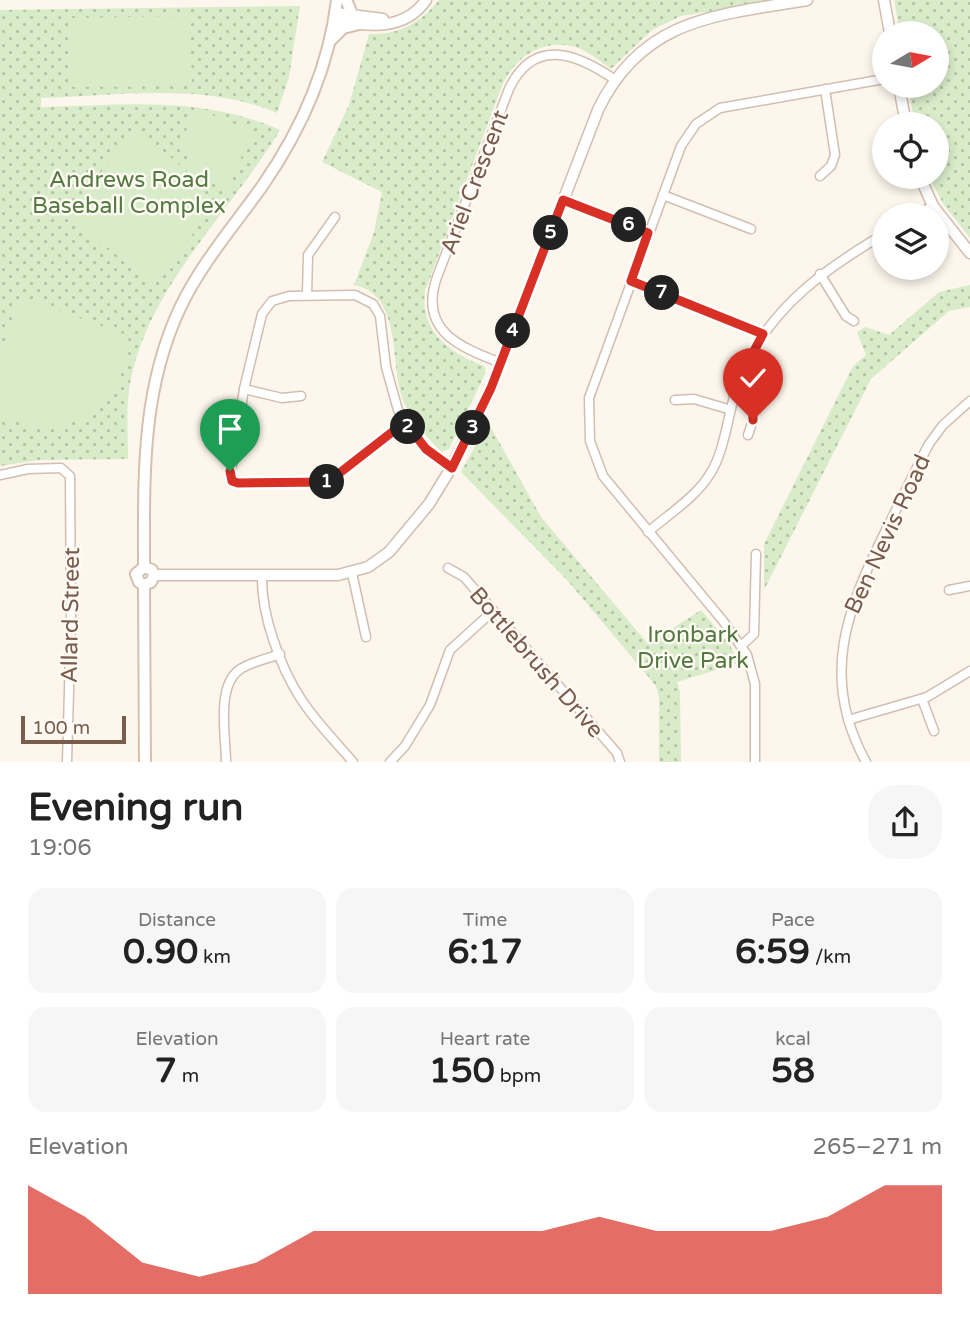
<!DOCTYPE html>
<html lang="en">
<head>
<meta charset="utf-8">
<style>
	body { margin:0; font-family:"Varela Round",sans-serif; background:#f6f6f6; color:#222; height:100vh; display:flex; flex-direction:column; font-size:26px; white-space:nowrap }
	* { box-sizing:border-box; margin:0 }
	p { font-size:23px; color:#767676 }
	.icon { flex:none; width:38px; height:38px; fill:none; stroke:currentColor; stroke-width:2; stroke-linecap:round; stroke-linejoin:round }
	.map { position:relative; height:762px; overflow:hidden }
	.details { display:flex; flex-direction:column; background:#fff; flex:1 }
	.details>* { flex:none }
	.needle { width:46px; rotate:80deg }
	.buttons { position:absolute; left:872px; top:21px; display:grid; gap:14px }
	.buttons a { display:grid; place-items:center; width:77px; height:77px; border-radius:50%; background:#fff; box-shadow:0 4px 10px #0003; font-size:35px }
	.scale { position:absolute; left:21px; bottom:18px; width:105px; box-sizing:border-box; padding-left:7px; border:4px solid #7a5c4d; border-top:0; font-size:19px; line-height:24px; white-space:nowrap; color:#7a5c4d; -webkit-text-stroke:5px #fffaf3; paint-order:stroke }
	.pin { position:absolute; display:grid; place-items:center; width:60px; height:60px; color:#fff; margin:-72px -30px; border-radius:50% 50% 50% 0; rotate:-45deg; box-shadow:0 0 7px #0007 }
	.pin .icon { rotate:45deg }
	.km { position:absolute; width:35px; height:35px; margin:-18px; border-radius:50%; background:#222; color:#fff; font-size:19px; line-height:35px; text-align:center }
	.round { display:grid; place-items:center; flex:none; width:74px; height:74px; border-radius:28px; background:#f6f6f6 }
	.head { display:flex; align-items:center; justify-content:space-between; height:119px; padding:0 28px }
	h1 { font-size:38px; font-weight:800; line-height:52px }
	.stats { display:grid; grid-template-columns:repeat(3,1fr); gap:10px; height:119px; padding:7px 28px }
	.stats div { display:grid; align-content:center; border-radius:18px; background:#f6f6f6; text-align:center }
	.stats b { font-size:35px; font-weight:800 }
	.stats small { font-size:19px; font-weight:400 }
	.stats p { font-size:19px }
	.chart { height:196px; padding:14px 28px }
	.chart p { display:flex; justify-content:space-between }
	.chart svg { width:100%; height:126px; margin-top:7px; fill:#d93025; opacity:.7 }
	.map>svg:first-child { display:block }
</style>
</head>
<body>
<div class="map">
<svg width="970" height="762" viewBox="0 0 970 762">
	<defs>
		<pattern id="park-dots" width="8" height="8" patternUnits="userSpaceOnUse" patternTransform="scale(1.75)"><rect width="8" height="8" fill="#d8ecc9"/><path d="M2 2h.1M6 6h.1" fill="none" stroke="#b4c2a5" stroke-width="1.8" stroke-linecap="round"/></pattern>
	</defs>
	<rect width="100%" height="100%" fill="#fdf6ec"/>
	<g fill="url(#park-dots)">
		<path d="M439,0h344l-102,16 -29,14 -41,39c-10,-7 -22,-17 -33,-21 -33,-11 -63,8 -76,38l-77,205c-5,41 25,62 59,75l2,6 -37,77 -8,3c-15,-17 -30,-31 -38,-52 -14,-38 0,-105 -49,-115l20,-53 8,-40 -60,-30 27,-57 20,-71c31,1 51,-11 70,-34z"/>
		<polygon points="894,0 970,0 970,238 944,205 929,177 936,177 936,124 915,124 908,86 936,86 936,33 900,33"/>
		<path d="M300,6l-11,71 -12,36c-71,-31 -160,-17 -236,-15v9c84,-2 160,-12 239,23 -48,80 -126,151 -148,244 -7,27 -4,57 -4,85l-90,1 -38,6v-456z"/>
		<polygon points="970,285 970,307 949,311 871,379 764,590 764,544 853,366 866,355 857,332 865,327 889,335 939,292"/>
		<polygon points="488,422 541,517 648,644 701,610 730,645 739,663 677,682 680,692 681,762 659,762 659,696 656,686 567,580 461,472"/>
	</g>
	<g fill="#d8ecc9">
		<polygon points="190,16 192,86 71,87 69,18"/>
		<polygon points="197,109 248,129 251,135 227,190 194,172 181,141"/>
		<path d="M134,130c26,21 83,50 66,91 -10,22 -32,44 -46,63l-83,-65 -1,-7z"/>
		<path d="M28,299l101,37c-5,14 -3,28 -10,42 -22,47 -74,64 -119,35v-57l19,-53z"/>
	</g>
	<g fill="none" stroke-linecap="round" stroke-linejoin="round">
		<g stroke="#d1beb0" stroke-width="11">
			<g id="minor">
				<polyline points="820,176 831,166 835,155 825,89"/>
				<polyline points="663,195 751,229"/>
				<polyline points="563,200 648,233"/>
				<polyline points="916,215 933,206"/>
				<polyline points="820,274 846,316 854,321"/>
				<polyline points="631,281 763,334"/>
				<polyline points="307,295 308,255 335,217"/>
				<path d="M501,363c-41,-16 -83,-32 -64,-86l72,-188c25,-53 68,-35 105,-10"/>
				<polyline points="738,381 753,391 753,420 748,435"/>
				<polyline points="244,389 282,398 301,396"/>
				<polyline points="675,400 694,399 728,409"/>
				<polyline points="405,422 328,482 241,483 230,478 244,389 262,314 272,301 289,296 355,295 373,304 380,316 386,367 398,410 421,444 451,468"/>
				<polyline points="0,475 28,469 61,468 70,476 71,620 67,762"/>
				<path d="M648,532c21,-18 48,-35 62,-58 18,-28 18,-73 34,-106 30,-63 81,-99 140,-134"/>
				<polyline points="448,568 464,577 617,753 620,762"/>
				<polyline points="352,573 366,637"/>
				<path d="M262,576c-1,38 18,91 39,123 14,22 34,42 52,63"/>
				<polyline points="949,590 970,586"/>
				<polyline points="742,645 754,634 756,554"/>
				<polyline points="922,699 934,731"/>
				<polyline points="848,720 927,697 970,671"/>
				<path d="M226,762c0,-25 -10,-75 13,-92 11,-8 28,-11 41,-16"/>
				<polyline points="390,762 405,746 430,705 450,650 493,611"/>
				<polyline points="755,762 755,684 747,655 723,621 603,476 590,441 589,398 681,146 696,124 720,108 884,79"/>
				<path d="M866,762c-47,-85 -19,-153 20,-232 15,-29 28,-58 43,-86l14,-19 27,-24"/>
			</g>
		</g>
		<g stroke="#d1beb0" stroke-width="13">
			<g id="tertiary">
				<polyline points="884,0 890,33"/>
				<polyline points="335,13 383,19"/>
				<path d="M334,20c33,6 70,12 92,-20"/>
				<polyline points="899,86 906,124"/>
				<polyline points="920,177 933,206 970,253"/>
				<path d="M154,575h184l30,-8 21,-15 40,-48 22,-36 40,-80 107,-278c44,-92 119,-95 209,-110"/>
			</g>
		</g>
		<g stroke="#d6c0b0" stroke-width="14">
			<g id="secondary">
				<polyline points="346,0 353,16"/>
				<polyline points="330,41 343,28 359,24"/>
				<polyline points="144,567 152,570 154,575 151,582 144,585"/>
				<path d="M145,762l-1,-177 -5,-3 -3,-8 8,-7c0,-90 -3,-176 36,-259 22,-46 54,-82 83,-123 38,-55 66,-118 74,-185"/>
			</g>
		</g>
		<use href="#minor" stroke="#fff" stroke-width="8"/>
		<use href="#tertiary" stroke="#fff" stroke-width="10"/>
		<use href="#secondary" stroke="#fff" stroke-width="10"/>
	</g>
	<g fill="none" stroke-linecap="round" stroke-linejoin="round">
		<g stroke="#fff" stroke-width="14">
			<polyline id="route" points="230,471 232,481 238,483 328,482 405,422 426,449 452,468 491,388 563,200 648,233 631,281 763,334 738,381 752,391 753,420"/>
		</g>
		<use href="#route" stroke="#d93025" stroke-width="9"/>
	</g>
	<g text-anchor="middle" stroke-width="5" stroke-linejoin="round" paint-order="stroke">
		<g font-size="23" fill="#537a41" stroke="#fffaf3">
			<text x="129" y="187">Andrews Road<tspan x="129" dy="26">Baseball Complex</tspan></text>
			<text x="693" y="642">Ironbark<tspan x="693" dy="26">Drive Park</tspan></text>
		</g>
		<g font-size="23" fill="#7a5c4d" stroke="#fffaf3">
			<text transform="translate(474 182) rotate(-69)" y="8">Ariel Crescent</text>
			<text transform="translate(887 534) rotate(-65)" y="8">Ben Nevis Road</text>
			<text transform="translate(70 615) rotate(-89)" y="8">Allard Street</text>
			<text transform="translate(537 662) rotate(49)" y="8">Bottlebrush Drive</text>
		</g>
	</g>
</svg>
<div class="buttons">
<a><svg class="needle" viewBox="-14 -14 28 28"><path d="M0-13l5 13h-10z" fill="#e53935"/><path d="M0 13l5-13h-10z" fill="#767676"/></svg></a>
<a><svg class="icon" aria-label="locate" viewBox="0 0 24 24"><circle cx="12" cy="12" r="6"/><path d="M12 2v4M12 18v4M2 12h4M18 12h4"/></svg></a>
<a><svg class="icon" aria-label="layers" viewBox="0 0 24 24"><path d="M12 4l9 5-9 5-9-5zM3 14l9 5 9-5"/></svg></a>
</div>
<div class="scale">100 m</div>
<div class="pin" style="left:230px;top:471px;background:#1e9e55"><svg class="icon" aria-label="arrive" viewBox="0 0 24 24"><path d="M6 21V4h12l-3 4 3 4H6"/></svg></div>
<div class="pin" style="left:753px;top:420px;background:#d93025"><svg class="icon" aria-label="check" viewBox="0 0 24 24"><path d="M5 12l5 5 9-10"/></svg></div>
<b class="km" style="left:327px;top:482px">1</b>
<b class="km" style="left:408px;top:427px">2</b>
<b class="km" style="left:473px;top:428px">3</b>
<b class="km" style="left:513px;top:331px">4</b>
<b class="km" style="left:551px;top:233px">5</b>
<b class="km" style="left:629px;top:225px">6</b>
<b class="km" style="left:662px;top:293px">7</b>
</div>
<section class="details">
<div class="head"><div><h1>Evening run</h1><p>19:06</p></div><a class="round"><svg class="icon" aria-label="share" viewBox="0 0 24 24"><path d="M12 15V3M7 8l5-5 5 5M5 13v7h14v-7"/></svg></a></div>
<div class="stats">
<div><p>Distance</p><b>0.90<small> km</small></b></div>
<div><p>Time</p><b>6:17</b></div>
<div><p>Pace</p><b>6:59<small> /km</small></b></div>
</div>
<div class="stats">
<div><p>Elevation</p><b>7<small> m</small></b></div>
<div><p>Heart rate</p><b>150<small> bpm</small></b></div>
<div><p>kcal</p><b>58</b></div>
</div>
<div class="chart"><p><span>Elevation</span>265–271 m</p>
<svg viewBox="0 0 160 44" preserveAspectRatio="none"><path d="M0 44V6L10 17L20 33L30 38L40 33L50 22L60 22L70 22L80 22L90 22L100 17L110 22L120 22L130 22L140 17L150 6L160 6V44z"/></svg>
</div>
</section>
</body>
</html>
